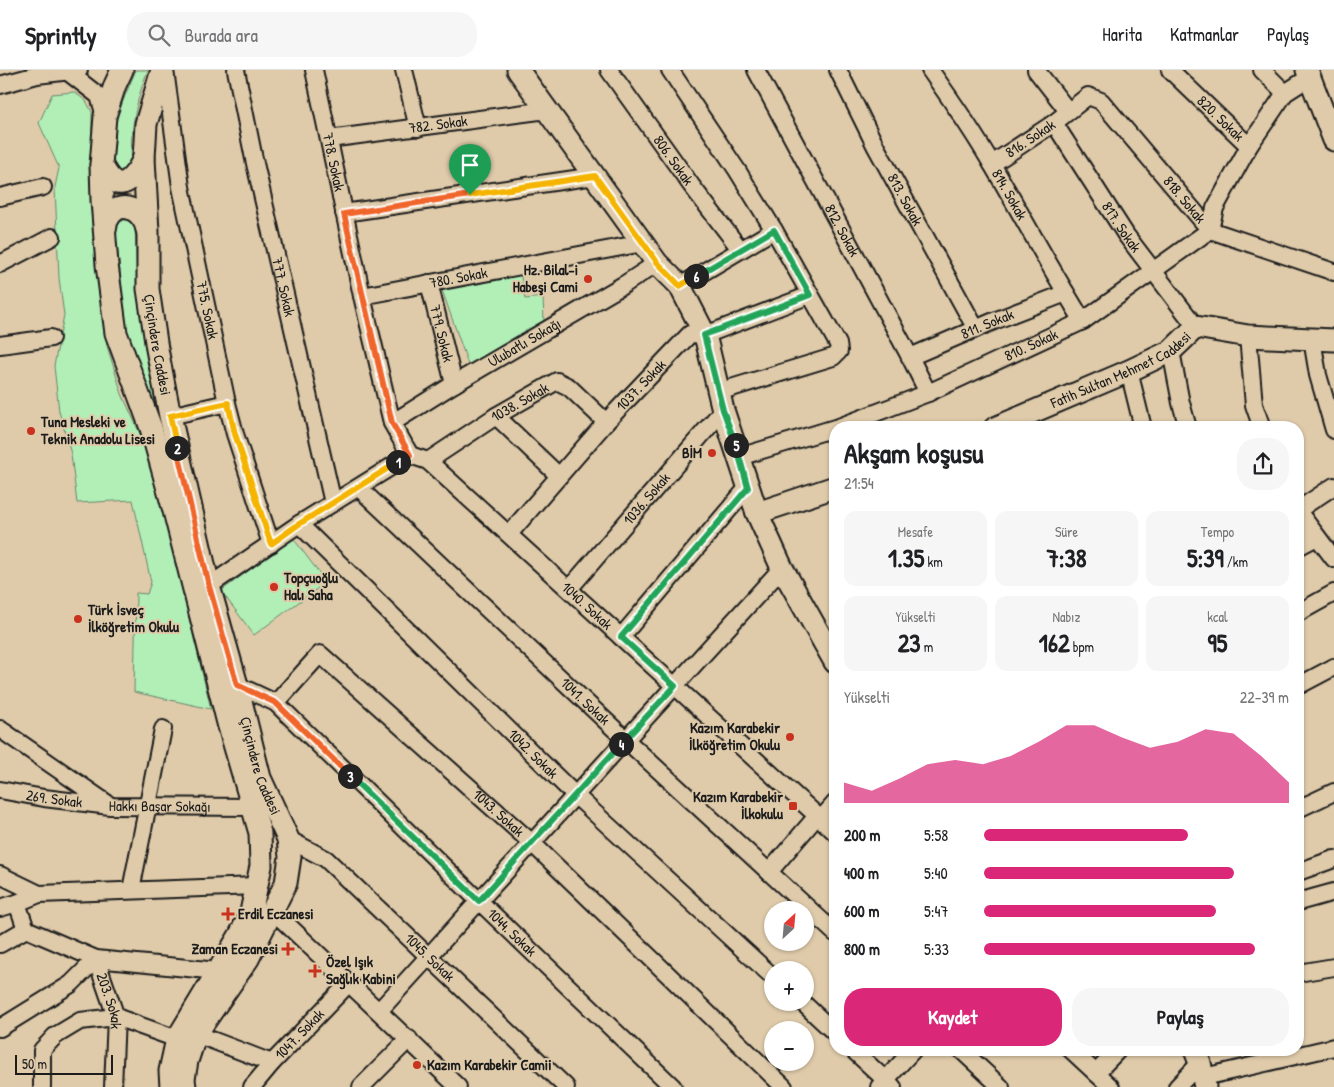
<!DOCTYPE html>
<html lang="tr">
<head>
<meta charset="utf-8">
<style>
	body { margin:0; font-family:"Patrick Hand",sans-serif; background:#f6f6f6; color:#202124; height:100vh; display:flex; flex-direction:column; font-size:19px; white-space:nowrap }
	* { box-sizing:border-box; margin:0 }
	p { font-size:16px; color:#757577 }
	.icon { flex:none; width:28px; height:28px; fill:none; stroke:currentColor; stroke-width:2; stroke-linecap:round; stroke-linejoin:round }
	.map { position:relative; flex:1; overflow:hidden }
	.panel { position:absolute; left:829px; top:351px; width:475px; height:635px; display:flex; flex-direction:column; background:#fff; border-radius:20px; box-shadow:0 1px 4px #0004 }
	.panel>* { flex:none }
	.needle { width:32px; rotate:26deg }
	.tools { position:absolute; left:764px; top:831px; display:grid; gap:10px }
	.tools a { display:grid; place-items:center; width:50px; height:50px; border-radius:50%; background:#fff; box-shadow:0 1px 4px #0004; font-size:25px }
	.scale { position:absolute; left:15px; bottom:12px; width:98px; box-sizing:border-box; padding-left:5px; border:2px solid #1c1c1c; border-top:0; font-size:14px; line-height:18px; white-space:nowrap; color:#1c1c1c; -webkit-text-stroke:4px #dfcbaa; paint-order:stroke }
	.pin { position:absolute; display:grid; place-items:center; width:42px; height:42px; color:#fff; margin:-51px -21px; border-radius:50% 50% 50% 0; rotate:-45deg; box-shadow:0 0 5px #0007 }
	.pin .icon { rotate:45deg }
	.km { position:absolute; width:25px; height:25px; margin:-12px; border-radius:50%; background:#222; color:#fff; font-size:14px; line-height:25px; text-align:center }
	.round { display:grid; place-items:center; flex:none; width:52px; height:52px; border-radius:20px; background:#f6f6f6 }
	.overview { display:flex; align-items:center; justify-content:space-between; height:85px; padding:0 15px }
	h1 { font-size:28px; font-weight:700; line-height:38px }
	.figures { display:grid; grid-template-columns:repeat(3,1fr); gap:8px; height:85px; padding:5px 15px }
	.figures div { display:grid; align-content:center; border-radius:12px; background:#f6f6f6; text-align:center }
	.figures b { font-size:25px; font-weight:700 }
	.figures small { font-size:14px; font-weight:400 }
	.figures p { font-size:14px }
	.chart { height:140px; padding:10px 15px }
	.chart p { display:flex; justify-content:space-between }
	.chart svg { width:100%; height:90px; margin-top:5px; fill:#db2777; opacity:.7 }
	.button { display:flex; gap:10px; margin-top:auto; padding:10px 15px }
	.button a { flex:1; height:58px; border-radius:20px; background:#db2777; color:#fff; font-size:20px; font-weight:700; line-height:58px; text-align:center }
	.button a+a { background:#f6f6f6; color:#202124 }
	ul { padding:0 15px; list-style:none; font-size:16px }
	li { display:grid; grid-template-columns:80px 60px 1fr; align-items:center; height:38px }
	li i { height:12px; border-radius:6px; background:#db2777 }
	header { display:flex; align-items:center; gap:30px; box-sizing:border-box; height:70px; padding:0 25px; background:#fff; border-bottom:1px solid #e0e0e0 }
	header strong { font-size:24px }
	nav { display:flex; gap:28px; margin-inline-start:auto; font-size:18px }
	.search { width:350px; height:45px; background:#f6f6f6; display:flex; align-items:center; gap:12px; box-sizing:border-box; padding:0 18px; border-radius:20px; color:#757577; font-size:19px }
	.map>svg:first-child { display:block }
</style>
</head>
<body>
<header>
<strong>Sprintly</strong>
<div class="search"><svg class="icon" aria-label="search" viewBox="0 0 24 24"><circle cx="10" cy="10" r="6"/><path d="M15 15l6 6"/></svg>Burada ara</div>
<nav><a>Harita</a><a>Katmanlar</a><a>Paylaş</a></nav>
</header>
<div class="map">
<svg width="1334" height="1017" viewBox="0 0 1334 1017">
	<rect width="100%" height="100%" fill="#dfcbaa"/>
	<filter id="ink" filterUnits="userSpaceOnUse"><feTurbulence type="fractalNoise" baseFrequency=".02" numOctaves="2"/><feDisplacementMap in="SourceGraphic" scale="10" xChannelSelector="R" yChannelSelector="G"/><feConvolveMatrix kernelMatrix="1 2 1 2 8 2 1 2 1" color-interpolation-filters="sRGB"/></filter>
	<g filter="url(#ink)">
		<g fill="#b1efb7" stroke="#66866a">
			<path d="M136,0h12c-12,30 -19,63 -16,96l-2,3 -11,4c-19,-26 6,-77 17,-103z"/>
			<polygon points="74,22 86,31 92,42 91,141 107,276 122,324 150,386 211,639 134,622 136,523 147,524 151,512 133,430 77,433 71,384 59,341 54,296 64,245 59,208 55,117 59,98 39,53 52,24"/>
			<polygon points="126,148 131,149 135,155 137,219 159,344 157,344 132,279 126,256 115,156 121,149"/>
			<polygon points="520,202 525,229 543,227 544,252 469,297 441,217"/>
			<polygon points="293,468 326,512 254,565 221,521"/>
		</g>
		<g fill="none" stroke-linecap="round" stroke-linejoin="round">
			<g stroke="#1c1c1c" stroke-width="20">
				<g id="minor">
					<path id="s1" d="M165,0l16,117 46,216 8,31 36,110"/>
					<path id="s2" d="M236,0l18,89 79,344"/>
					<path id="s3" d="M314,0l48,226 30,127 18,32"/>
					<polyline points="404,0 418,58"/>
					<path id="s4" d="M609,0l82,115 49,64"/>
					<polyline points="670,0 737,100 774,160 838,274 839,281 833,287 718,322"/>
					<path id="s5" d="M756,0l154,287 18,36"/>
					<path id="s6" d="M838,0l38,77 100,182"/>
					<path id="s7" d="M930,0c22,31 44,63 63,96 30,51 58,104 90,155"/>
					<polyline points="1036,0 1068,41"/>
					<path id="s8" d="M1170,0l79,76"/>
					<polyline points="1262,0 1285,23"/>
					<polyline points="68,2 99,26 105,46"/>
					<polyline points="0,15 37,5 79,0"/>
					<path id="s9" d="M1054,53l72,112 70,92"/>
					<path id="s10" d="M329,69l218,-29"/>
					<path id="s11" d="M992,94l62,-41 34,-27 13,5 109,129 124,42"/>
					<polyline points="0,127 43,117"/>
					<polyline points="344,143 595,106"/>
					<polyline points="1210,160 1215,138 1249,76 1285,23 1310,7"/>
					<polyline points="0,194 52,167"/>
					<path id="s12" d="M429,213l25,101"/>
					<polyline points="680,216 774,160"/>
					<path id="s13" d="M362,226l281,-53"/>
					<polyline points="1248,266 1254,335 1262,358"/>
					<polyline points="1312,269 1318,305 1334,360"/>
					<polyline points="0,275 51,268"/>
					<polyline points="1171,281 1181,333 1188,358"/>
					<path id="s14" d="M910,287l84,-36 72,-28"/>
					<polyline points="1129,301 1143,358"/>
					<polyline points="170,346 227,333"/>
					<polyline points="496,346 559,406"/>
					<path id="s15" d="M392,353l62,-39 171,-100 32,-21"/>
					<path id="s16" d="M836,358l92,-35 155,-72 127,-91"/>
					<path id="s17" d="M410,385l18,6 407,371"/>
					<polyline points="739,387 835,358"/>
					<path id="s18" d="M428,391l68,-45 61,-35 12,6 37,35"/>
					<path id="s19" d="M359,418l267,252 209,193"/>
					<polyline points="1298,440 1334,416"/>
					<polyline points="1298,441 1334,489"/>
					<path id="s20" d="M299,454l276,271 197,181"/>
					<path id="s21" d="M509,464l97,-112 84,-88 15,1 105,-40"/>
					<polyline points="1298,477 1317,467"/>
					<polyline points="209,516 299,454 410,385"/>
					<path id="s22" d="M569,519l154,-179"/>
					<polyline points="1298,543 1334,523"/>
					<polyline points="621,567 748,417"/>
					<path id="s23" d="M237,615l39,18 203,198 194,186"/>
					<polyline points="1298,616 1334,597"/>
					<path id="s24" d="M276,633l44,-49 212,189 252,244"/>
					<polyline points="0,659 108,734"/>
					<path id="s25" d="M0,720l44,8 66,8 143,1"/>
					<polyline points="1298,739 1334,722"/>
					<polyline points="821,749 835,733"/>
					<path id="s26" d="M288,769l38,20 240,228"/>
					<polyline points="769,802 817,746"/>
					<polyline points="1298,802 1334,789"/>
					<polyline points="0,805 39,824"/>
					<polyline points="131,820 163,659"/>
					<polyline points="1298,832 1334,822"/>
					<path id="s27" d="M17,833l9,26 70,30 20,58 -3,70"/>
					<polyline points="0,838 17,833 39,824 257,816"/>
					<polyline points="273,841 458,1017"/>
					<polyline points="0,874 26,859"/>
					<polyline points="1298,903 1334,897"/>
					<polyline points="802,932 835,963"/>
					<polyline points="379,941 782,498"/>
					<polyline points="0,958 71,914 96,889 218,901"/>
					<polyline points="196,964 272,993"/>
					<polyline points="853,980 893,1017"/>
					<polyline points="961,980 1001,1017"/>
					<polyline points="1071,980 1111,1017"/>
					<polyline points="1096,1003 1118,980"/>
					<polyline points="1204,1007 1334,977"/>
					<polyline points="42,1017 42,980 55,966 80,951 116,947 177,969"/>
					<path id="s28" d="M252,1017l20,-24 76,-79"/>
					<polyline points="361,1017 409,969"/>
					<polyline points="879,1017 913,980"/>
					<polyline points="1177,1017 1200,993"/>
				</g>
			</g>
			<g stroke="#1c1c1c" stroke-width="25">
				<g id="major">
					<polyline points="122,0 115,15 105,46 101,95 102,130 107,195 116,263 151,358 174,441 228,653 260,763 261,796 251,842 240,865 177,969 170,1001 171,1017"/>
					<path id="s29" d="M162,0l-16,54 -2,34 4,74v57l9,60 13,67 39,170 28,99 23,93 28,61 2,18 -4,26 -38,76 -52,75 -9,27 -3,18 1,8"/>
					<polyline points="518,0 657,193 680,216 705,265 723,340 757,443 782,498 835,592"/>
					<polyline points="1307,0 1334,70"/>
					<path d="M101,95c3,4 6,10 10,14 15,14 28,-10 33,-21"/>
					<path d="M105,160c1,-3 1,-8 3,-11 11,-22 36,-9 39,11"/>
					<path id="s30" d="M995,358l134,-57 42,-20 25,-24 52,9 86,4"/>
					<polyline points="757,443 835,417"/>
					<polyline points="1195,980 1200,993 1205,1017"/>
				</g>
			</g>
			<use href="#minor" stroke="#dfcbaa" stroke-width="16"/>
			<use href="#major" stroke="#dfcbaa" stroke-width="21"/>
		</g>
	</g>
	<g fill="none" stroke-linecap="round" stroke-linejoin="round" filter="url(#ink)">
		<g stroke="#fff" stroke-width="10">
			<polyline id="split-1" points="398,392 410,385 392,353 344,144 470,125"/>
		</g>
		<g stroke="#fff" stroke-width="10">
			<polyline id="split-2" points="177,378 170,346 228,333 235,364 271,474 299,454 398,392"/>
		</g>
		<g stroke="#fff" stroke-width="10">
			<polyline id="split-3" points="177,378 209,516 237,615 276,633 350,706"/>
		</g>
		<g stroke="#fff" stroke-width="10">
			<polyline id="split-4" points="350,706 479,831 621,674"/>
		</g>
		<g stroke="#fff" stroke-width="10">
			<polyline id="split-5" points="621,674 675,616 621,567 748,418 736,375"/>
		</g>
		<g stroke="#fff" stroke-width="10">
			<polyline id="split-6" points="696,206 774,160 810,225 704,265 723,340 736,375"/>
		</g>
		<g stroke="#fff" stroke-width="10">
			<polyline id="split-7" points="470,125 595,106 657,192 680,216 696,206"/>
		</g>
		<use href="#split-1" stroke="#f0652b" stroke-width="6"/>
		<use href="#split-2" stroke="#f5b400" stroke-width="6"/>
		<use href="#split-3" stroke="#f0652b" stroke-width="6"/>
		<use href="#split-4" stroke="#22a559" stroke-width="6"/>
		<use href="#split-5" stroke="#22a559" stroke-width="6"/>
		<use href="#split-6" stroke="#22a559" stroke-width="6"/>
		<use href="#split-7" stroke="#f5b400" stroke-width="6"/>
	</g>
	<g fill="#c8321e" stroke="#dfcbaa" stroke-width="2">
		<circle cx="588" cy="209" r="5"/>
		<circle cx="31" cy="361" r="5"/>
		<circle cx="712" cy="383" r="5"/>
		<circle cx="274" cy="517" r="5"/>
		<circle cx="78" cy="549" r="5"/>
		<circle cx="790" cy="667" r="5"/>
		<rect x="788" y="731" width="10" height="10" rx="2.5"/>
		<path d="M225.5 836.5h5v5h5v5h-5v5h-5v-5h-5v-5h5z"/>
		<path d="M285.5 871.5h5v5h5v5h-5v5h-5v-5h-5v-5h5z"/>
		<path d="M312.5 893.5h5v5h5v5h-5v5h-5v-5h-5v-5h5z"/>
		<circle cx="417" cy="995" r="5"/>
	</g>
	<g text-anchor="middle" stroke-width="4" stroke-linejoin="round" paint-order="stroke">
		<g font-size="15" fill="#1c1c1c" stroke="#dfcbaa">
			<text dy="5" stroke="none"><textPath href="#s8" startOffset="70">820. Sokak</textPath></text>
			<text dy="5" stroke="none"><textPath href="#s10" startOffset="110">782. Sokak</textPath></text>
			<text dy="5" stroke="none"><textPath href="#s11" startOffset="46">816. Sokak</textPath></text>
			<text dy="5" stroke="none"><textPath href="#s4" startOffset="111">806. Sokak</textPath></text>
			<text dy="5" stroke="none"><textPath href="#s3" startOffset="94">778. Sokak</textPath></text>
			<text dy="5" stroke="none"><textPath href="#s7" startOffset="148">814. Sokak</textPath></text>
			<text dy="5" stroke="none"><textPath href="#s6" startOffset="146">813. Sokak</textPath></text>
			<text dy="5" stroke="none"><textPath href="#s11" startOffset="261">818. Sokak</textPath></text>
			<text dy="5" stroke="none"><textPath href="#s9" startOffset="124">817. Sokak</textPath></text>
			<text dy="5" stroke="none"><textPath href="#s5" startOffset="182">812. Sokak</textPath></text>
			<text dy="5" stroke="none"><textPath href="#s13" startOffset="98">780. Sokak</textPath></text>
			<text dy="5" stroke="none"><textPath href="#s2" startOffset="222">777. Sokak</textPath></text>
			<text dy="5" stroke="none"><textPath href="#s1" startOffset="244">775. Sokak</textPath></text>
			<text dy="5" stroke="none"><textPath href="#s14" startOffset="84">811. Sokak</textPath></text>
			<text dy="5" stroke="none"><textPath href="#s12" startOffset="52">779. Sokak</textPath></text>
			<text dy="5" stroke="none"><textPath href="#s15" startOffset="155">Ulubatlı Sokağı</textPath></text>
			<text dy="5" stroke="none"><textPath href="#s29" startOffset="278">Çinçindere Caddesi</textPath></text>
			<text dy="5" stroke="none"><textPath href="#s16" startOffset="212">810. Sokak</textPath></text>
			<text dy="5" stroke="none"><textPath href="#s30" startOffset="139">Fatih Sultan Mehmet Caddesi</textPath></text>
			<text dy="5" stroke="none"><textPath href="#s21" startOffset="199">1037. Sokak</textPath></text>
			<text dy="5" stroke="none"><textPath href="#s18" startOffset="109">1038. Sokak</textPath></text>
			<text dy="5" stroke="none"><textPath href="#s22" startOffset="119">1036. Sokak</textPath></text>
			<text dy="5" stroke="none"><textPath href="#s17" startOffset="234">1040. Sokak</textPath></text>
			<text dy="5" stroke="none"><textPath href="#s19" startOffset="311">1041. Sokak</textPath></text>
			<text dy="5" stroke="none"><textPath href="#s20" startOffset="328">1042. Sokak</textPath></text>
			<text dy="5" stroke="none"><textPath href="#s29" startOffset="712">Çinçindere Caddesi</textPath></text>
			<text dy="5" stroke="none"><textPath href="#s25" startOffset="55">269. Sokak</textPath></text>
			<text dy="5" stroke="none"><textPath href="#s25" startOffset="161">Hakkı Başar Sokağı</textPath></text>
			<text dy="5" stroke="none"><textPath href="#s24" startOffset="305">1043. Sokak</textPath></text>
			<text dy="5" stroke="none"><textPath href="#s23" startOffset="372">1044. Sokak</textPath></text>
			<text dy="5" stroke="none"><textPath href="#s26" startOffset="186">1045. Sokak</textPath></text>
			<text dy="5" stroke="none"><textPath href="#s27" startOffset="148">203. Sokak</textPath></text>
			<text dy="5" stroke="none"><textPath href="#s28" startOffset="71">1047. Sokak</textPath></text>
		</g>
		<g font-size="15" font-weight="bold" fill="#1c1c1c" stroke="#dfcbaa" text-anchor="start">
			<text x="578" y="205" text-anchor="end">Hz. Bilal-i<tspan x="578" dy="17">Habeşi Cami</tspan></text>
			<text x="41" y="357">Tuna Mesleki ve<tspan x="41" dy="17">Teknik Anadolu Lisesi</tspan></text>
			<text x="702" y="388" text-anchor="end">BİM</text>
			<text x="284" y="513">Topçuoğlu<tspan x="284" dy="17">Halı Saha</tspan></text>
			<text x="88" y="545">Türk İsveç<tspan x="88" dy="17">İlköğretim Okulu</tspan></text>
			<text x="780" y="663" text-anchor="end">Kazım Karabekir<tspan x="780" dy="17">İlköğretim Okulu</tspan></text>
			<text x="783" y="732" text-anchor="end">Kazım Karabekir<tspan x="783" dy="17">İlkokulu</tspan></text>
			<text x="238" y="849">Erdil Eczanesi</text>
			<text x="278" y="884" text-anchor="end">Zaman Eczanesi</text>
			<text x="326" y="897">Özel Işık<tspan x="326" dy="17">Sağlık Kabini</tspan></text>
			<text x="427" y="1000">Kazım Karabekir Camii</text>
		</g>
	</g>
</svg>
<div class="tools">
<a><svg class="needle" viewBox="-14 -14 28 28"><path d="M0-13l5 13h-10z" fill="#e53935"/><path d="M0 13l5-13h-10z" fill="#757577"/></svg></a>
<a>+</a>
<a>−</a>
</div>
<div class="scale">50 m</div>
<div class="pin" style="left:470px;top:125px;background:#1e9e55"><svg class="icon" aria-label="arrive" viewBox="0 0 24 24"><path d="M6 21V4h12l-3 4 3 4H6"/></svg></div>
<b class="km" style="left:398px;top:392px">1</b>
<b class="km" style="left:177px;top:378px">2</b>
<b class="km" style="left:350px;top:706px">3</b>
<b class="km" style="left:621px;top:674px">4</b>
<b class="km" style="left:736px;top:375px">5</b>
<b class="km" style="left:696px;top:206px">6</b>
<section class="panel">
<div class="overview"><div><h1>Akşam koşusu</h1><p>21:54</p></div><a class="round"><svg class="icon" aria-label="share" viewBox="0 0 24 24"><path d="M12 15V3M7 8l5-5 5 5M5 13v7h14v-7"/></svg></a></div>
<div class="figures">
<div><p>Mesafe</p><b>1.35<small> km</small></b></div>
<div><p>Süre</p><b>7:38</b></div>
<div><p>Tempo</p><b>5:39<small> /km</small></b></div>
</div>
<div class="figures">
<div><p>Yükselti</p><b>23<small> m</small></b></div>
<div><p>Nabız</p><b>162<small> bpm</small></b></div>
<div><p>kcal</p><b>95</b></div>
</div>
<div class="chart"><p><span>Yükselti</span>22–39 m</p>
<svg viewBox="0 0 160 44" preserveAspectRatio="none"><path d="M0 44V34L10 38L20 32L30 25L40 23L50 25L60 21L70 14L80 6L90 6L100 12L110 17L120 14L130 8L140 10L150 21L160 34V44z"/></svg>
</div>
<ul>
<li><b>200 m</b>5:58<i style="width:67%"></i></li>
<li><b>400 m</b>5:40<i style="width:82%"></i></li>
<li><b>600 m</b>5:47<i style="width:76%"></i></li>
<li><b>800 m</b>5:33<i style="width:89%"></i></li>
</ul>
<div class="button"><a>Kaydet</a><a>Paylaş</a></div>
</section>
</div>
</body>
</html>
